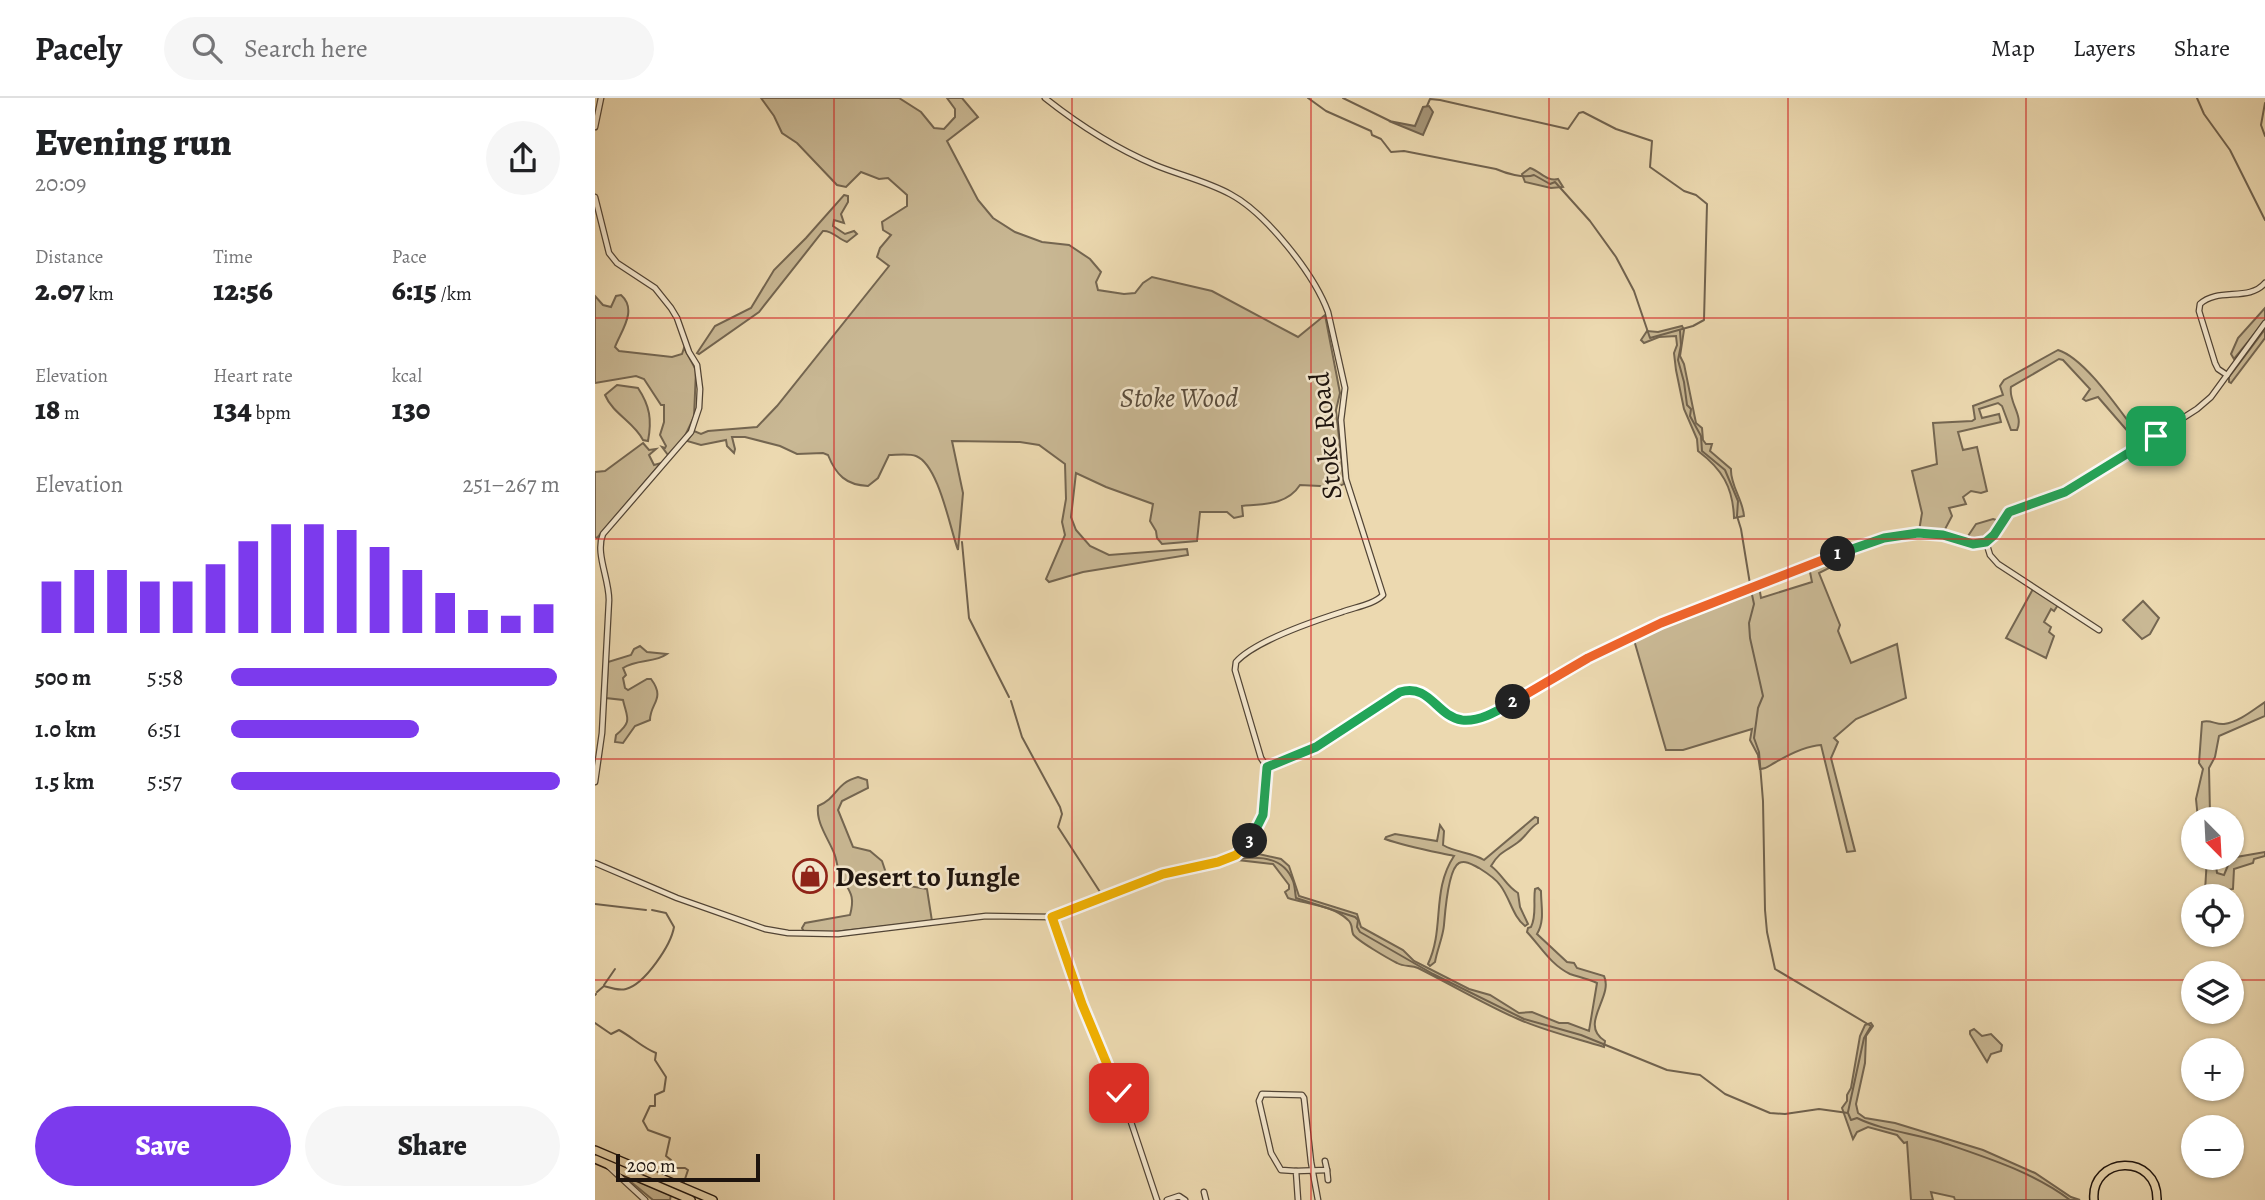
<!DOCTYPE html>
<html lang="en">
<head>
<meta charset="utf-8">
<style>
	body { margin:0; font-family:Alegreya,serif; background:#f6f6f6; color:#202124; height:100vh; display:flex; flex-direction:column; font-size:26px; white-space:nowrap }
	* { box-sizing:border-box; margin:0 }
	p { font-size:23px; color:#757577 }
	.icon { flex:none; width:38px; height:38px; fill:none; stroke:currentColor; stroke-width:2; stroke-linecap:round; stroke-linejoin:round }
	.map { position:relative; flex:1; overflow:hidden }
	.panel { display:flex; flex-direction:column; background:#fff; width:595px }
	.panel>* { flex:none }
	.needle { width:46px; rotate:156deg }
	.controls { position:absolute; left:1586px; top:709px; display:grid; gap:14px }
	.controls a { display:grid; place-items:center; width:63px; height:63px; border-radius:50%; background:#fff; box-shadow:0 2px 5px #0004; font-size:35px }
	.scale { position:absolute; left:21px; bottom:18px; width:144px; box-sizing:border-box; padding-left:7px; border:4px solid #1e140e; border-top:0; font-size:19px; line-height:24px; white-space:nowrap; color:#1e140e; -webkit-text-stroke:5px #f3e6cc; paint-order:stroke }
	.pin { position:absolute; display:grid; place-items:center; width:60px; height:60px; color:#fff; margin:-30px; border-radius:14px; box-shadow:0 4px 10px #0006 }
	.km { position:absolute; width:35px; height:35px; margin:-18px; border-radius:50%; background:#222; color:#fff; font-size:19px; line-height:35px; text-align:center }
	.round { display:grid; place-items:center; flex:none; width:74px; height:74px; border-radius:37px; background:#f6f6f6 }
	.summary { display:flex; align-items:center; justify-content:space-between; height:119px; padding:0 35px }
	h1 { font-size:38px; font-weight:800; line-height:52px }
	.stats { display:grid; grid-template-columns:repeat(3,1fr); gap:10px; height:119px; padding:7px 35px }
	.stats div { display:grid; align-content:center }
	.stats b { font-size:30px; font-weight:800 }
	.stats small { font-size:19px; font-weight:400 }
	.stats p { font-size:19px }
	.chart { height:196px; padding:14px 35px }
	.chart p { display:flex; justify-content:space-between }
	.chart svg { width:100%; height:126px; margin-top:7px; stroke:#7c3aed; stroke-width:6 }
	.button { display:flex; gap:14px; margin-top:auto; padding:14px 35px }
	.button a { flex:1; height:80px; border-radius:42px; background:#7c3aed; color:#fff; font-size:28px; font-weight:800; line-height:80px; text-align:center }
	.button a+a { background:#f6f6f6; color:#202124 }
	ul { padding:0 35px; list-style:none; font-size:23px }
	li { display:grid; grid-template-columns:112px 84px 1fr; align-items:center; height:52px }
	li i { height:18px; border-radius:9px; background:#7c3aed }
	header { display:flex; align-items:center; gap:42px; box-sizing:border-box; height:98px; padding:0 35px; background:#fff; border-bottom:2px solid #e0e0e0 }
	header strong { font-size:33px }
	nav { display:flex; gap:38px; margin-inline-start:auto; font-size:24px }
	.search { width:490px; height:63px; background:#f6f6f6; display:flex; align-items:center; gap:18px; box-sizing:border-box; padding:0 24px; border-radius:38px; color:#757577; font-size:26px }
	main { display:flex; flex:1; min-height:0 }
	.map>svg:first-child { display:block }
</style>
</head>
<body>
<header>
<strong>Pacely</strong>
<div class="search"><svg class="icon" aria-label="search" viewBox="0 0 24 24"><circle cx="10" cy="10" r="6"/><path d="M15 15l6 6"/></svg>Search here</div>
<nav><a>Map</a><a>Layers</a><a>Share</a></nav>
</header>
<main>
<section class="panel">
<div class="summary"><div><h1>Evening run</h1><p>20:09</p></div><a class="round"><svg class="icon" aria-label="share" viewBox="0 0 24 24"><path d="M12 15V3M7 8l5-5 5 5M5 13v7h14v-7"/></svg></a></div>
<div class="stats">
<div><p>Distance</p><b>2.07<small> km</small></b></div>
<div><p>Time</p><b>12:56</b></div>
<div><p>Pace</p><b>6:15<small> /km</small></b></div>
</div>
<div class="stats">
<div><p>Elevation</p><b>18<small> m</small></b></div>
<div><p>Heart rate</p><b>134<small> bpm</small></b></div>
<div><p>kcal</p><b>130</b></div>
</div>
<div class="chart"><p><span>Elevation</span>251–267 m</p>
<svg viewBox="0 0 160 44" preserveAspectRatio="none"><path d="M5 44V26M15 44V22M25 44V22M35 44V26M45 44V26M55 44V20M65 44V12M75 44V6M85 44V6M95 44V8M105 44V14M115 44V22M125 44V30M135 44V36M145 44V38M155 44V34"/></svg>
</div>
<ul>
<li><b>500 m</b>5:58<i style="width:99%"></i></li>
<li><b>1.0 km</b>6:51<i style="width:57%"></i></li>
<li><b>1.5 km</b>5:57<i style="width:100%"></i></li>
</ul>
<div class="button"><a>Save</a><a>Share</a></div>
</section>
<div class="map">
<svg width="1670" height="1102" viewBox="0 0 1670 1102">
	<rect width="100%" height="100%" fill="#ecd9b0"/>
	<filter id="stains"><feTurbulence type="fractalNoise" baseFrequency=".00286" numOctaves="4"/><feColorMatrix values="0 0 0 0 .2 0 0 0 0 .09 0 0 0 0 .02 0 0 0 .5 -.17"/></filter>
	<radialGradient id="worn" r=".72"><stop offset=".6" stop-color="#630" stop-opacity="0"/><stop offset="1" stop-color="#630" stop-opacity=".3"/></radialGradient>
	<g fill="#c9b894" stroke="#746651" stroke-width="2">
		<path d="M166,0h138l22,14 13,16 10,1 11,-12v-8l-8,-11h15l16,19 -31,24 31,59 15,18 22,14 27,10 27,3 21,14 11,13 -5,10 2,8 26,4 11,-1 8,-10 9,-6 60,14 86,46 27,-22 15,78 -4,17 8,74 -15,7 -9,-5 -20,-1c-13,20 -36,19 -58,21l1,10 -9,2 -7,-6h-27l-3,29 -35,3 -5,-6 -1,-7 -6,-10 3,-17 -47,-17 -30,-14 -5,44 5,13 14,16 19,9 78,-6 1,6 -105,17 -34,10 -3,-3 19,-44 -3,-13 4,-23 -1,-35 -26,-19 -19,-3 -68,-1 11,52 -5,57c-8,-21 -19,-85 -42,-94 -7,-3 -20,-1 -27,-1l-11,23 -10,8c-22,-1 -32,-11 -40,-31l-5,-2 -26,1 -17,-8 -35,-9h-13l3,12 -1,4 -7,-7 -1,-6 -25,5 -14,-4 7,-10 7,3 7,-3 49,-4 20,-21 112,-140 -12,-9 3,-9 11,-13 -8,-5 -1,-8 25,-16v-11l-19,-17 -9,1 -18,-7 -15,15 -9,-2 -40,-42 -15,-10 -8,-17z"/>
		<path d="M935,70c10,3 17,14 28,11l5,8 -12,1 -26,-6 -3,-8z"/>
		<path d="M249,97l4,1v6l-7,12 3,9 -10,-3 -1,6 12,8 9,-3 3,3 -10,8c-9,-3 -15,-12 -24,-11l-64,81 -60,42 -2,-1 18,-27 36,-18 23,-38 32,-32z"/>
		<path d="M26,197c17,15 0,36 -6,52l4,4 53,6 10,-3 2,-6 12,22 -2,47 -10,21 -16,17 -6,-8 3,1 1,-2 -6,-11 4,-13v-17h-3l-17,-26 -8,-3 -41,7v-87l8,9 8,2 5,-11z"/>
		<polygon points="1670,210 1670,223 1639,261 1636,256 1643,240"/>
		<path d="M1087,228l2,4 -4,26 4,8 12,59 6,5 1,12 3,4h6l-2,7 21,18c-1,16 12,31 13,47l-10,2c-1,-31 -12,-49 -36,-67l-1,-12 -13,-30 -8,-39 -2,-17 3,-8 -1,-9 -17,1 -15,6 -3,-3 6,-9 11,1z"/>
		<polygon points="1670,231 1670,240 1636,285 1634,284 1634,279"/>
		<path d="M1463,252c29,9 65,66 85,91l-4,3 -2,-2 -39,-45 -12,4 -3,-2 7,-10 -27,-29 -4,-1 -48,28c-3,15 13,28 6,43h-6l-9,-24 -4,-3 -19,6 3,9 17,-4 2,8 -43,10 5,18 14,-3 10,44 -6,2 -10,-2 -8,6 3,7 -17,4 3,8 -9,17 -24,-2 3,-18 -10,-42 25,-7 -4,-41 39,-2 3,-2 -2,-13 30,-11 -3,-9 4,-6z"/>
		<path d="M22,287l21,3c12,18 14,32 10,53l-5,-1c-9,-18 -30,-26 -38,-45z"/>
		<polygon points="48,345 54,352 61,351 54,357 59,367 66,365 2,440 0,439 0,374 10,373"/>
		<polygon points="1398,421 1405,423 1393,440 1384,443 1373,438 1381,426"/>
		<path d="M1258,455v3l-34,17 21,52 -2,6 13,32 46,-19 9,54 -50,21 -22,19 4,4 -7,16 24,93 -8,1 -26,-107c-15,1 -33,10 -45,17 -7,3 -8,7 -16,7l-2,-14 -8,-15 2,-11 -69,21h-17l-32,-110 29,-15 96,-39 2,12 51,-16 -2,-10h-9l1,-2 43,-16z"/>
		<polygon points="1438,491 1463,507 1459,513 1456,511 1449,524 1456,529 1454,534 1459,538 1451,560 1411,540"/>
		<polygon points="1548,503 1564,520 1555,536 1547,541 1528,522"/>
		<path d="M45,548l7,6 20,2c-12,9 -30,5 -44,14l3,7 -3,3 2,10 3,2 19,-11h4c15,20 -1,24 -1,41l-15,6 -12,17 -8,-1 1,-7c17,-14 11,-17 7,-35l-17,-2 2,-36 23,-7 3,-6z"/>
		<path d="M1670,604v14l-46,20 -4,21 -6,11 1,45 -2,6h-10l-2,-20 7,-30 -4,-6 3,-41c8,-3 14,3 22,2 15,-2 29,-14 41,-22z"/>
		<path d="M263,679l9,3 1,8 -26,13 -4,9 15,37 17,4 12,10 6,18 4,4 35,6 5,32 -99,11h-29l-2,-4 3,-5 45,-8c6,-22 -2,-24 -10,-41 -3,-6 -3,-14 -6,-21 -6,-15 -18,-30 -16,-47 21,-9 16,-22 40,-29z"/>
		<path d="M940,719l3,1v5c-9,5 -12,14 -21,20 -11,8 -18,9 -26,23 11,8 15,20 27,27l2,14 8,17 -3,2c-12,-9 -15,-28 -25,-41 -5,-7 -13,-12 -21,-17 -6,-3 -13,-8 -20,-5 -11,6 -14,50 -15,62 -1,12 -7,25 -9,37l-5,4 -2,-2c17,-36 3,-73 26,-108 -23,-5 -46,-9 -69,-17l1,-2 9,-3 42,7 3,-16 4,6 -1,14c13,8 28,7 41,15z"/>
		<polygon points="1670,754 1670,758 1659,761 1658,765 1639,771 1638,791 1616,795 1610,793 1612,760 1620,760 1622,775 1629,777 1636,760"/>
		<path d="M659,755l27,6 8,7 10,30 58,18 4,13 42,23 11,11 55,28 21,6 29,18 13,-1 27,11h9l21,8 8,-48c-9,-4 -18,-6 -27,-9 -19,-9 -29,-27 -43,-42l1,-4 3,-1c6,-12 2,-25 4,-38l3,-1 3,3c0,15 4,30 -4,43l30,28 7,1 3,5 27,8c10,21 -26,48 1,65l-1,6c-29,-9 -59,-16 -86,-28 -34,-15 -66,-34 -100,-51 -7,-3 -14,-1 -21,-5 -8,-4 -41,-23 -44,-29 -2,-5 0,-10 -5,-14 -15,-15 -42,-16 -60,-22l-3,-6 4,-3v-4l-16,-21 -35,-4v-4z"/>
		<polygon points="1276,925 1278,928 1271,938 1270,965 1261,1006 1263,1015 1270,1020 1300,1025 1388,1052 1440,1075 1476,1099 1485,1102 1360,1102 1359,1099 1336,1094 1338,1102 1316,1102 1312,1044 1309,1045 1302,1037 1273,1029 1262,1034 1258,1041 1247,1010 1252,1003 1252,997 1256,990 1265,938 1270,927"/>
		<polygon points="1379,931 1387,938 1396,936 1407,947 1406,953 1396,956 1392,964 1375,936 1375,933"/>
		<polygon points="25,1075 76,1097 75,1102 58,1102"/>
	</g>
	<polygon fill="#a69679" stroke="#70624e" stroke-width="2" points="834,8 838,14 828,37 794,23 820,28 828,9"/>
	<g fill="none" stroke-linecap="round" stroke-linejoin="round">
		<g stroke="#70624e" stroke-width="2">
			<path d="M713,0l18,13 45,20 1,4 9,4 10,13 13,-1 92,18c9,4 28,10 38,6l16,9 5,-2 35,39 26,36 18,34 16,47 43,-12 11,-6 3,-116 -11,-9 -12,-4 -34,-24 2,-26 -36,-12 -33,-17 -4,1 -11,16 -128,-29 -10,-1 -3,7"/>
			<polyline points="748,0 795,23"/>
			<polyline points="1602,0 1609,16 1635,52 1670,122"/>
			<polyline points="1670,5 1666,27 1670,38"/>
			<polyline points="1085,233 1086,247 1083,262 1089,284 1092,307 1096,311 1095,318 1106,338 1107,353 1130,372 1143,403 1142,418 1146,431 1155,486"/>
			<polyline points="367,444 374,520 414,599"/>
			<polyline points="1156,492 1159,506 1154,525 1155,540 1168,598 1163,610 1159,640 1164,654 1168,703 1170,812 1172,834 1180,871 1276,928 1269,940 1253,1014"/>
			<polyline points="416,603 427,639 465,709 467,716 463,729 507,797"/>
			<path d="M628,764c25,-6 59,-10 70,19 2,5 2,12 3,17l59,19 3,3 -1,7 3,5 73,42 91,45 57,16 86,35 33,5 25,19 45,19 15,1 34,-5 29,4 3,7 6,-2c27,13 56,15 84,24 44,15 92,30 129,58"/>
			<polyline points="608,770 623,766"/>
			<polyline points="510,802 558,782"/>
			<polyline points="0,806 51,812"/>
			<polyline points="9,887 20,871"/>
			<path d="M2,894l7,-6c7,2 14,5 22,3 19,-5 45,-44 48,-62l-8,-14 -14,-3"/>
			<polyline points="0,897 1,896"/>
			<path d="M0,925l16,11 8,-4c13,7 24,18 37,23l-1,7 11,17 -2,14 -9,4v11h-5l-7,15 5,9 22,8 -4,18 5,4 5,8h9l3,2 -4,12"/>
		</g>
		<g stroke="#524536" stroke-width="7">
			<g id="minor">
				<polyline points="0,29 6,0"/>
				<path d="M0,99l14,56 8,10 38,25 16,20 6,10 12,34 8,13 3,24 -1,19 -8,24 -88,102c-8,19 6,44 6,66l-7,133 -7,49"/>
				<path d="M1632,277l-9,-6 -3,-6 -16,-52 1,-7c18,-17 49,-2 65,-21"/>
				<polyline points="1391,444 1395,457 1403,466 1504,532"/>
				<polyline points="672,669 721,649 797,599 811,593 826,594 855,618 867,622 890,618 993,560 1066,525 1202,471 1289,440 1335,435 1378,446 1391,444 1399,437 1414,414 1459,398 1485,386 1602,311 1616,299 1670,225"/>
				<path d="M0,765l82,35 88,31 23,4 50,1 148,-18 66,1 111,-43 55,-12 22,-9 24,-38 3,-48 -6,-9 -26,-88 1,-8c19,-21 78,-41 106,-50 13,-5 31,-7 41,-17l-37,-116 -5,-59 4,-32 -17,-76c-14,-38 -62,-99 -98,-118 -24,-13 -51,-19 -75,-29 -40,-17 -76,-40 -110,-67"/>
				<polyline points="457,819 487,906 536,1024 562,1102"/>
				<polyline points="12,1067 50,1102"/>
				<polyline points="732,1072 733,1082"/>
				<polyline points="701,1073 732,1072 730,1063"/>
				<polyline points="609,1094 611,1102"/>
				<polyline points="572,1102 584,1098 590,1102"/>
				<polyline points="703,1102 701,1073 686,1072 676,1055 664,1003 667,996 707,997 709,1000 716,1064 723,1102"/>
			</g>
		</g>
		<g stroke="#1e140e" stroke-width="10">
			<g id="highway">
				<polyline points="0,1052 118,1102"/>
				<polyline points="0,1061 96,1102"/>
				<path d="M1499,1102c-4,-44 64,-48 63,0"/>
			</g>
		</g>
		<use href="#minor" stroke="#f3e6cc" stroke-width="4.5"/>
		<use href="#highway" stroke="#ecd9b0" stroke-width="7"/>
	</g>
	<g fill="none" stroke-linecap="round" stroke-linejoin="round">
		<g stroke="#fff" stroke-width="14">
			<polyline id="split-1" points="1243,456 1289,440 1323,435 1348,437 1378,446 1391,444 1399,437 1414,414 1470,394 1561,338"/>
		</g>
		<g stroke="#fff" stroke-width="14">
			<polyline id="split-2" points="918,604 993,560 1066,525 1243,456"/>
		</g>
		<g stroke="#fff" stroke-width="14">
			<path id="split-3" d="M655,743l13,-26 4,-48 49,-20 84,-55c30,-9 36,24 62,28 18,2 37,-10 51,-18"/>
		</g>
		<g stroke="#fff" stroke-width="14">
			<polyline id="split-4" points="524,995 487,906 457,819 568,776 623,764 641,757 655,743"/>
		</g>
		<use href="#split-1" stroke="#22a559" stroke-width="9"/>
		<use href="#split-2" stroke="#f0652b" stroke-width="9"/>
		<use href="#split-3" stroke="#22a559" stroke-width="9"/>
		<use href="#split-4" stroke="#f5b400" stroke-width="9"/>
	</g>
	<path fill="none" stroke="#d62828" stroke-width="2" stroke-opacity="0.55" d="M239,0v1102M477,0v1102M716,0v1102M954,0v1102M1193,0v1102M1431,0v1102M0,220h1670M0,441h1670M0,661h1670M0,882h1598M1636,882h34"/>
	<defs>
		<g id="shop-ring" transform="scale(1.75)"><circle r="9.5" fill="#f3e6cc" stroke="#8f2418" stroke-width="1.5"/><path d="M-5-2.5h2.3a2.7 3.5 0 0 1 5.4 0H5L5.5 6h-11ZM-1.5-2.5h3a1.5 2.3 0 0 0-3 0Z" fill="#8f2418"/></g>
	</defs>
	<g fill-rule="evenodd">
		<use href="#shop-ring" x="215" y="778"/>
	</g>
	<g text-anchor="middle" stroke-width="5" stroke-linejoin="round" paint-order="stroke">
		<g font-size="28" font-style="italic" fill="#5a4d3d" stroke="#f3e6cc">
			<text x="584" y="309">Stoke Wood</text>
		</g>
		<g font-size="28" fill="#1e140e" stroke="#f3e6cc">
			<text transform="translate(730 338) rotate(-96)" y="10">Stoke Road</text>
		</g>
		<g font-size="28" font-weight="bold" fill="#1e140e" stroke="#f3e6cc" text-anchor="start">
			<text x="240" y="788">Desert to Jungle</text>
		</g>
	</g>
	<rect width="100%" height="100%" filter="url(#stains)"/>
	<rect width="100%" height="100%" fill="url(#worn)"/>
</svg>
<div class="controls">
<a><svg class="needle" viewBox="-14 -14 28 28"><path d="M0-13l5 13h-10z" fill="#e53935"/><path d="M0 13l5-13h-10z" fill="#757577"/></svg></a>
<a><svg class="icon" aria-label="locate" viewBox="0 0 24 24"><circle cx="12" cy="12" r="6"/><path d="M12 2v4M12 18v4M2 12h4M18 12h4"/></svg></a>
<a><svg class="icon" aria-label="layers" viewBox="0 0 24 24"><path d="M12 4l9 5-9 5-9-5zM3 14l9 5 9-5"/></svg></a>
<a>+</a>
<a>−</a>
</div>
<div class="scale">200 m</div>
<div class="pin" style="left:1561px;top:338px;background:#1e9e55"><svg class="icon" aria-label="arrive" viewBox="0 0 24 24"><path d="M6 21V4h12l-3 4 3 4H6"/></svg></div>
<div class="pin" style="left:524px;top:995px;background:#d93025"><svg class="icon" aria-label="check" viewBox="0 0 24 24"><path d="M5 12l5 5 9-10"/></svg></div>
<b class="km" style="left:1243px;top:456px">1</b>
<b class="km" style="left:918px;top:604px">2</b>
<b class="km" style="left:655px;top:743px">3</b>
</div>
</main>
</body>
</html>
